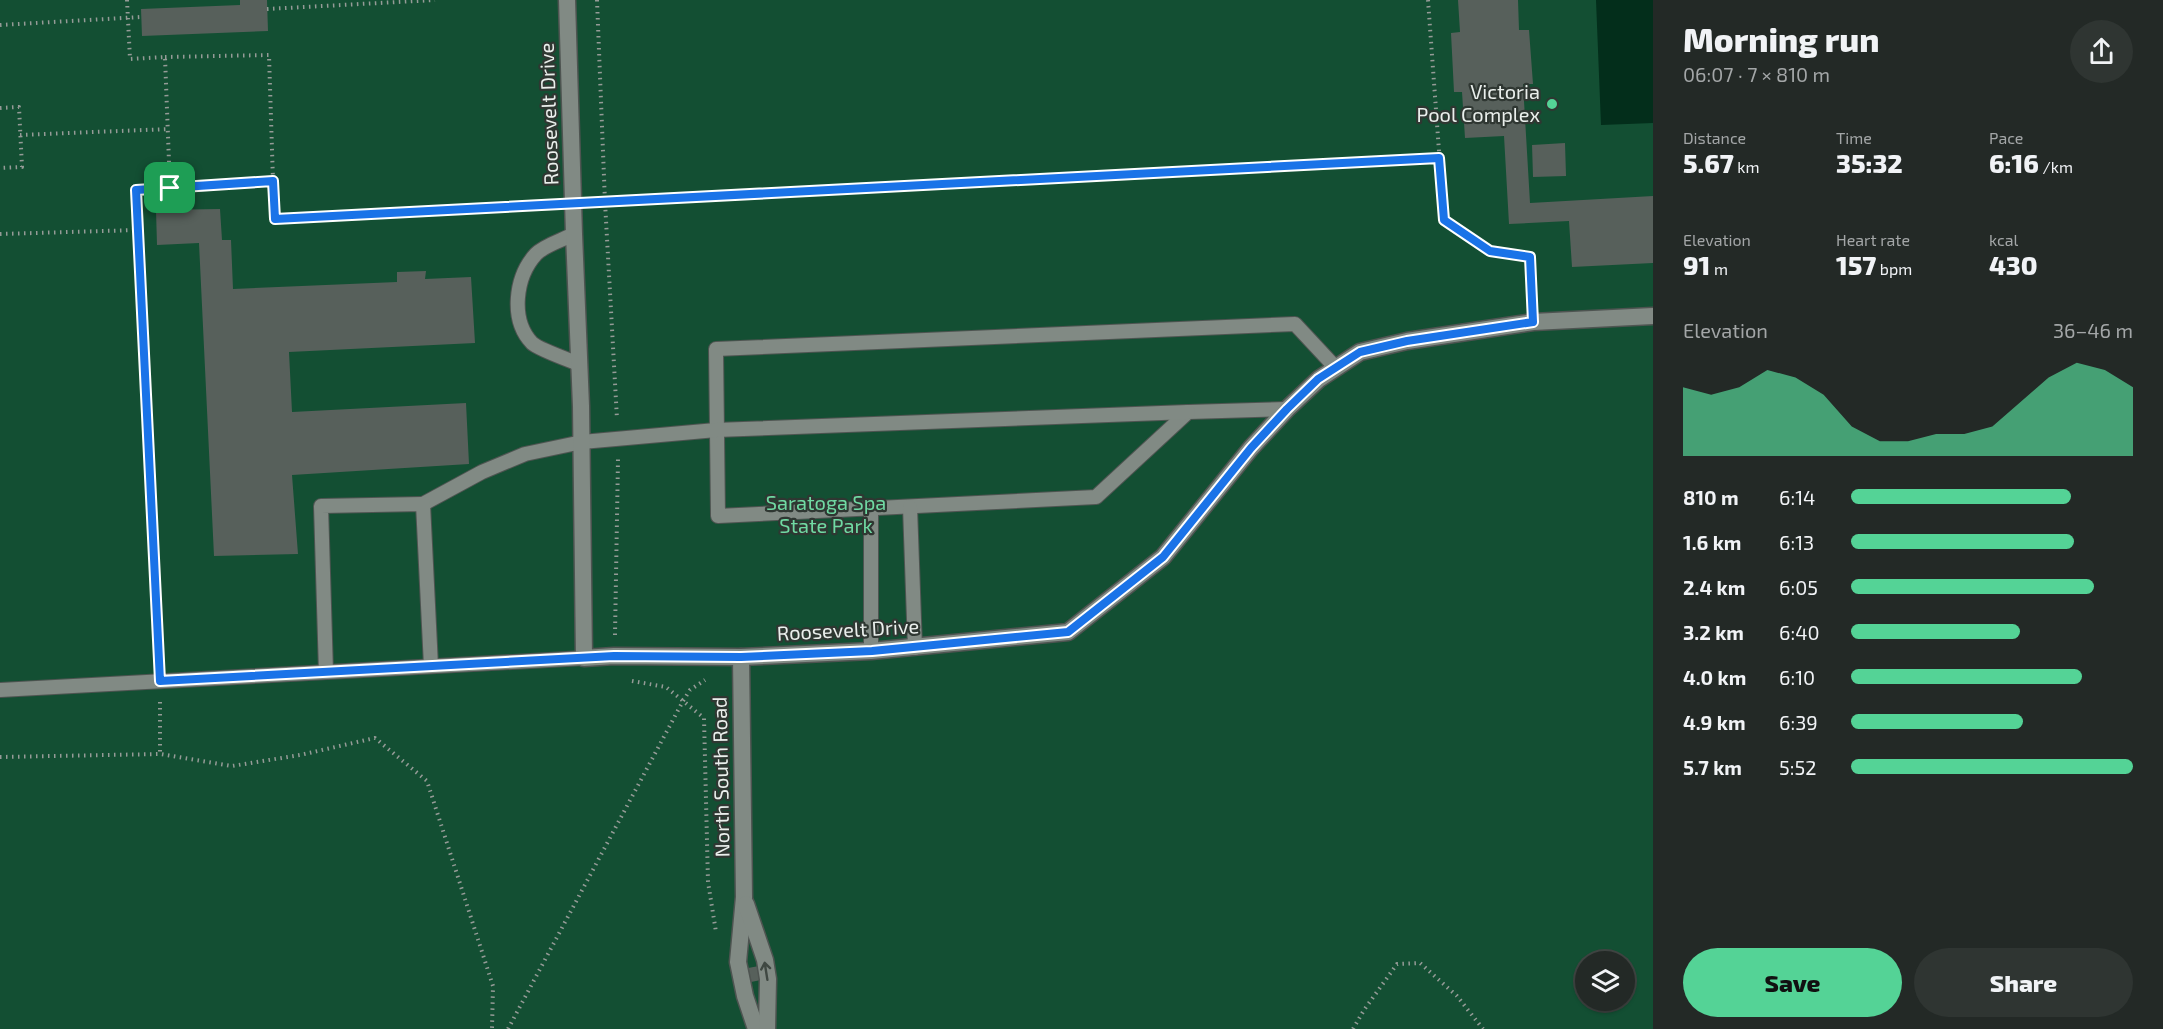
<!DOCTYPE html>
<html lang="en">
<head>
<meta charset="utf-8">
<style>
	body { margin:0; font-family:"Exo 2",sans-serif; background:#2f3532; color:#f1f3f6; height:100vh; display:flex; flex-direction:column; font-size:22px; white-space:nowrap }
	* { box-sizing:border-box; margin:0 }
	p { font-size:20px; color:#a3a6a7 }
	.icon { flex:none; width:33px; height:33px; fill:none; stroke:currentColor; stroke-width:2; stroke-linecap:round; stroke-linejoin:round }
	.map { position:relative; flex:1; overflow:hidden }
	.drawer { display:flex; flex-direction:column; background:#232926; width:510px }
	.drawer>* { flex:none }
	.tools { position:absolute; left:1575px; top:951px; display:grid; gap:12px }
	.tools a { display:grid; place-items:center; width:60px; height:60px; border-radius:50%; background:#232926; box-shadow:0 2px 4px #0004,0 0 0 2px #404543; font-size:30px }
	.pin { position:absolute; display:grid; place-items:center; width:51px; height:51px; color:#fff; margin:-26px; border-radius:12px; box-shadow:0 3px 9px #0006 }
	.round { display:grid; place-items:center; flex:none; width:63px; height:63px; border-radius:32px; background:#2f3532 }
	.overview { display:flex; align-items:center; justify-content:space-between; height:102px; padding:0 30px }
	h1 { font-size:33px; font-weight:800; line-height:45px }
	.metrics { display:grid; grid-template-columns:repeat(3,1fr); gap:9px; height:102px; padding:6px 30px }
	.metrics div { display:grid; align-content:center }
	.metrics b { font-size:26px; font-weight:800 }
	.metrics small { font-size:16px; font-weight:400 }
	.metrics p { font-size:16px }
	.chart { height:168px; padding:12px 30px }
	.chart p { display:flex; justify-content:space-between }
	.chart svg { width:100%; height:108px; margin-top:6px; fill:#54d396; opacity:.7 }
	.action { display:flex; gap:12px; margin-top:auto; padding:12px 30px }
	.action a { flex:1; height:69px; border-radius:36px; background:#54d396; color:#111; font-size:24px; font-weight:800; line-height:69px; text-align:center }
	.action a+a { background:#2f3532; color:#f1f3f6 }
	ul { padding:0 30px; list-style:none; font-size:20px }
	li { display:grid; grid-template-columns:96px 72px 1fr; align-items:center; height:45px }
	li i { height:15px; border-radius:8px; background:#54d396 }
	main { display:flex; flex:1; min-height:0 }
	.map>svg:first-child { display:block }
</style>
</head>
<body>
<main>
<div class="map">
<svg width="1653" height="1029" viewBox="0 0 1653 1029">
	<rect width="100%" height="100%" fill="#2f3732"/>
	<path fill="#134f33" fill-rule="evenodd" d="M0,0h1653v1029h-1653zM1586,962h38v38h-38z"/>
	<polygon fill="#032e1b" points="1596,0 1653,0 1653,123 1601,125"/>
	<g fill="#57605b">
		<polygon points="240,0 267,0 268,31 142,36 141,9 240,5"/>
		<polygon points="1458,0 1518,0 1519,30 1529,30 1533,84 1523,84 1530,203 1653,196 1653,263 1572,267 1569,221 1509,224 1504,136 1465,138 1462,92 1454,92 1451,33 1460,32"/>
		<polygon points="1565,143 1566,176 1533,177 1532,145"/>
		<polygon points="220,209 222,240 231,240 233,289 397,282 397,272 426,271 425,279 471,277 475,343 289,352 292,412 466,403 469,464 292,475 298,554 214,556 199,243 157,245 156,210"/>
		<polygon points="759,966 761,980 751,982 748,968"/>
	</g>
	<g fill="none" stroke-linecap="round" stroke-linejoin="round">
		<g stroke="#4e5451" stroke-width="16">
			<g id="service">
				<path d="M574,234c-11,6 -29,11 -38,20 -21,23 -26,66 -4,89 6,6 37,17 47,21"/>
				<polyline points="1287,409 1188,412 1096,497 718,516 716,349 1295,324 1336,368"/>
				<polyline points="423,504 482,472 525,454 582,442 716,430 1188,412"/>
				<polyline points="910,507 915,648"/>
				<polyline points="871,508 871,651"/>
				<polyline points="326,672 321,506 423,504 431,666"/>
				<polyline points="0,690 584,658"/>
			</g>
		</g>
		<g stroke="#4e5451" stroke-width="19">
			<g id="minor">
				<polyline points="567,0 574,234 581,406 584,658 614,656 741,657 871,651 1068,632 1163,557 1251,448 1287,409 1319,379 1360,352 1407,341 1533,322 1653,316"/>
				<polyline points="741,657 744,897 738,962 745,996 756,1029"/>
				<polyline points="746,904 765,960 768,979 767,1029"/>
			</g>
		</g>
		<g stroke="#959b97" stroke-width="4" stroke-dasharray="1.5 4.5" stroke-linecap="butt">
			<polyline points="127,0 130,59 165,57 170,188 136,190 159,662"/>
			<polyline points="597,0 605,202 617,419"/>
			<polyline points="1428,0 1444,220 1490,251 1530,257 1532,299"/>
			<polyline points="267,9 435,0"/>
			<polyline points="0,25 141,17"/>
			<polyline points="165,57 269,55 273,181"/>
			<polyline points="0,108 19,107 22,167 0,168"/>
			<polyline points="20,135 169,129"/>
			<polyline points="170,188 273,181 275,219 551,205"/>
			<polyline points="595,203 1439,158"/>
			<polyline points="0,234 138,230"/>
			<polyline points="615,635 618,459"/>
			<polyline points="632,681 666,687 704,718 708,882 716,932"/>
			<polyline points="160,702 160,754 232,766 300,755 375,738 427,781 493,986 492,1029"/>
			<polyline points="0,757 160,754"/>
			<polyline points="508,1029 683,701 690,690 705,680"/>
			<polyline points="1353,1029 1364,1010 1397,964 1420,963 1457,996 1483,1029"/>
		</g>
		<use href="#service" stroke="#818a84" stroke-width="14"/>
		<use href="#minor" stroke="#818a84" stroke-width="16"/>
	</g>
	<defs><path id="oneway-shaft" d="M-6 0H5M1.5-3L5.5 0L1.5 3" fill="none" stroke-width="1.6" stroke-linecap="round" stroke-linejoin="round" transform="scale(1.5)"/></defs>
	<use stroke="#3f4842" href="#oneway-shaft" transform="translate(766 971) rotate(-99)"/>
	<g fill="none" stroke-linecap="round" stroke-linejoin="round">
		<g stroke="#fff" stroke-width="12">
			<polygon id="route" points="1439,158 1444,220 1490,251 1530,257 1533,322 1407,341 1360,352 1318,379 1287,409 1251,448 1163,557 1068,632 872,651 741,657 614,656 160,681 136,190 273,181 275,219"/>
		</g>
		<use href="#route" stroke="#1a73e8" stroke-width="8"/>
	</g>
	<circle fill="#54d396" stroke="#2f3732" stroke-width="2" cx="1552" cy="104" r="6"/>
	<g text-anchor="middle" stroke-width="4.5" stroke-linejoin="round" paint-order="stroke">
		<g font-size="20" fill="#eaefec" stroke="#2f3732" text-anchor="end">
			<text x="1540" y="99">Victoria<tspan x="1540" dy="23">Pool Complex</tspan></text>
		</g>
		<g font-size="20" fill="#eaefec" stroke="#2f3732">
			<text transform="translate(549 114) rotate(-92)" y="7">Roosevelt Drive</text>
			<text transform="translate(848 630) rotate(-3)" y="7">Roosevelt Drive</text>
			<text transform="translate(721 777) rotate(-91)" y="7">North South Road</text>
		</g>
		<g font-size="20" fill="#70daa3" stroke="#2f3732">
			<text x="826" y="510">Saratoga Spa<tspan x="826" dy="23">State Park</tspan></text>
		</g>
	</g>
</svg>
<div class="tools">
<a><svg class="icon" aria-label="layers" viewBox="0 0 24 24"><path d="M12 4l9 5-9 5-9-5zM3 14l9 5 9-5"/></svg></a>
</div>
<div class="pin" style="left:170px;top:188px;background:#1e9e55"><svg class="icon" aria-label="arrive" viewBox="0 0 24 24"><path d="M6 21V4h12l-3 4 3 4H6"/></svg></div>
</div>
<section class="drawer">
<div class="overview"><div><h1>Morning run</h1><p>06:07 · 7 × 810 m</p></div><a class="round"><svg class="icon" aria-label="share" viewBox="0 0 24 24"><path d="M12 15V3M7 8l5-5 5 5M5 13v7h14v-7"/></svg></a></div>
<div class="metrics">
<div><p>Distance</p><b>5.67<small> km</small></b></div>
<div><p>Time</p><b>35:32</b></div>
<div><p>Pace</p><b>6:16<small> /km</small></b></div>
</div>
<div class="metrics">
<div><p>Elevation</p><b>91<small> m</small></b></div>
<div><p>Heart rate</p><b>157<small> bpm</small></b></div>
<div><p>kcal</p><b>430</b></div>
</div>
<div class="chart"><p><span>Elevation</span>36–46 m</p>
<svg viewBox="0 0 160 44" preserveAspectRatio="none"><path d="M0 44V16L10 19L20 16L30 9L40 12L50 19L60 32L70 38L80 38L90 35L100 35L110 32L120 22L130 12L140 6L150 9L160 16V44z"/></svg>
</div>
<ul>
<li><b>810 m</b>6:14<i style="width:78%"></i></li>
<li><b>1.6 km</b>6:13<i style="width:79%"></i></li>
<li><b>2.4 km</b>6:05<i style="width:86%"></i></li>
<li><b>3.2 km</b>6:40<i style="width:60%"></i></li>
<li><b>4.0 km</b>6:10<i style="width:82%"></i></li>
<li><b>4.9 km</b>6:39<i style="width:61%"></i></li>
<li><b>5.7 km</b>5:52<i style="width:100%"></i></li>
</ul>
<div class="action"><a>Save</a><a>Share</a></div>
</section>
</main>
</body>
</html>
